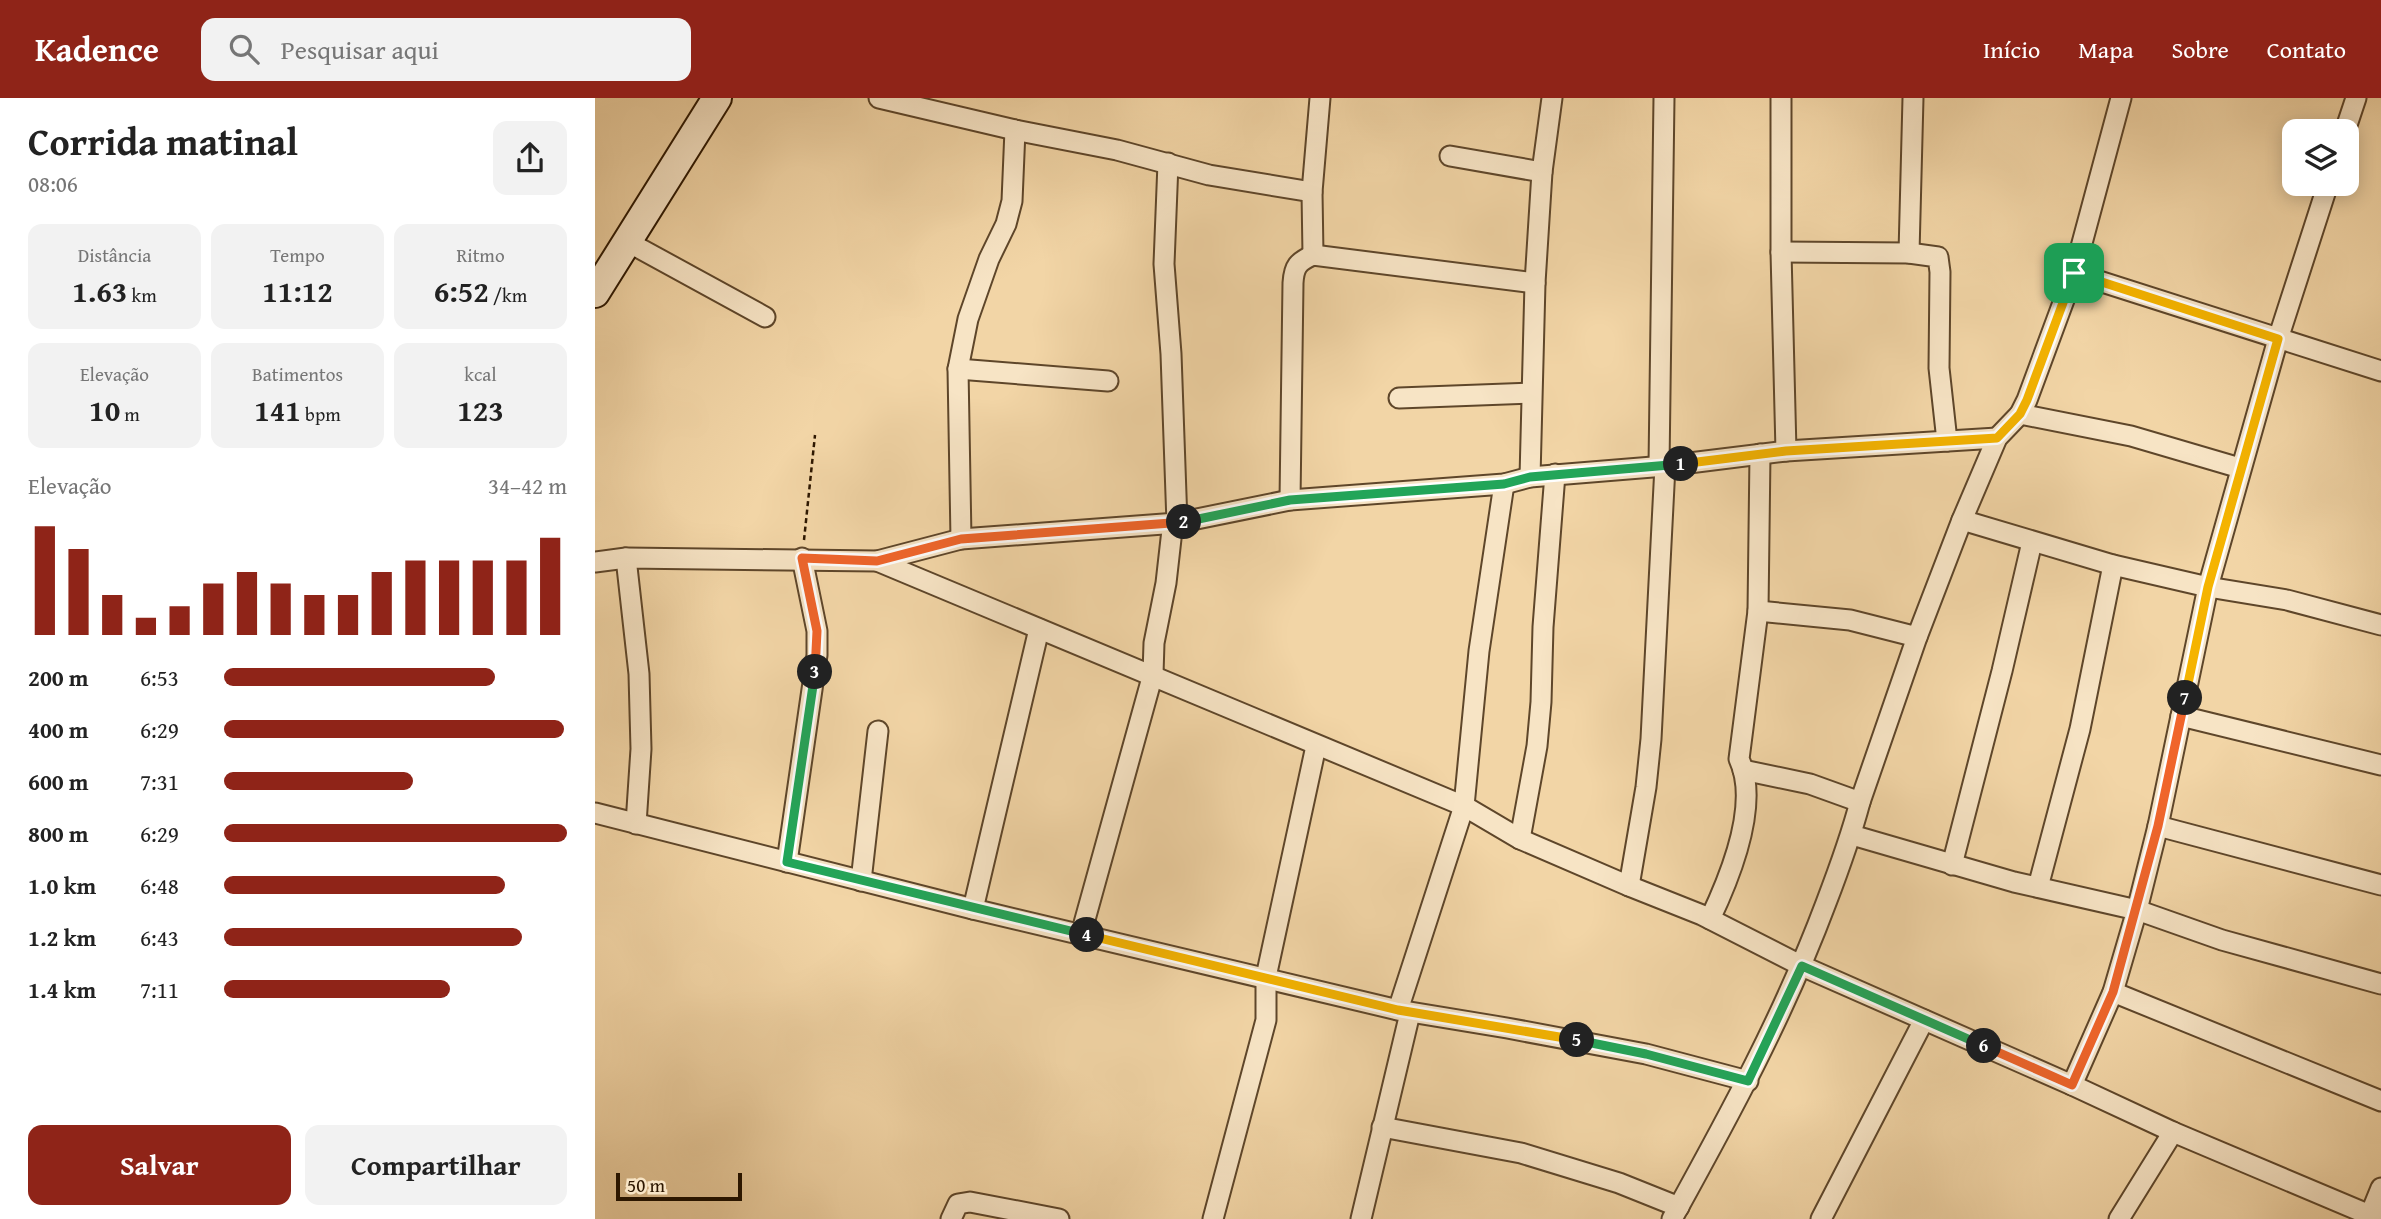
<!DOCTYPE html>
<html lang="pt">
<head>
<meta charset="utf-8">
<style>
	body { margin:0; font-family:"Gentium Book Plus",serif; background:#f2f2f2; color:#222; height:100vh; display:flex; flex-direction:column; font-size:26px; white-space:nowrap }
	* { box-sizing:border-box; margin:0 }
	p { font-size:23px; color:#767676 }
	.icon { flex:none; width:38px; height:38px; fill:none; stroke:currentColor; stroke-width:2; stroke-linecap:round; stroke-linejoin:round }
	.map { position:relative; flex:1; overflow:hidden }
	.side { display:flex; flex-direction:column; background:#fff; width:595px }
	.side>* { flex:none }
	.controls { position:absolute; left:1687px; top:21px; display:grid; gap:14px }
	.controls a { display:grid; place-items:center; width:77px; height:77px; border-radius:14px; background:#fff; box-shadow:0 4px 18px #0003; font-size:35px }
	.scale { position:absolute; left:21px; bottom:18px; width:126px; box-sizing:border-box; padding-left:7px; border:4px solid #2d1700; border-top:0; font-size:19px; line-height:24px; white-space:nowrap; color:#2d1700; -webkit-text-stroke:5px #f7e4c5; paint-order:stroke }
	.pin { position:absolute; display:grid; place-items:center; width:60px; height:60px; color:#fff; margin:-30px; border-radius:14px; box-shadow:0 4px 10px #0006 }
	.km { position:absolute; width:35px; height:35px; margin:-18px; border-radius:50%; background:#222; color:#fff; font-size:19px; line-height:35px; text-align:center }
	.round { display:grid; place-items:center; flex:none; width:74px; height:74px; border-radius:14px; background:#f2f2f2 }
	.head { display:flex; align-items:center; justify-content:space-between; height:119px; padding:0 28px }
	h1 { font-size:38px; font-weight:700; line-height:52px }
	.figures { display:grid; grid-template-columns:repeat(3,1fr); gap:10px; height:119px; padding:7px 28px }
	.figures div { display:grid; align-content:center; border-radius:14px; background:#f2f2f2; text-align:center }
	.figures b { font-size:30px; font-weight:700 }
	.figures small { font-size:19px; font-weight:400 }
	.figures p { font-size:19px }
	.chart { height:196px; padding:14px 28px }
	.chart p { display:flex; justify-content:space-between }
	.chart svg { width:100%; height:126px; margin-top:7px; stroke:#8f2418; stroke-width:6 }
	.primary-button { display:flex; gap:14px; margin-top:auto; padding:14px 28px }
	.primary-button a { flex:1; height:80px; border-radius:14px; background:#8f2418; color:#fff; font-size:28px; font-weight:700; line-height:80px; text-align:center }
	.primary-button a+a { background:#f2f2f2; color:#222 }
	ul { padding:0 28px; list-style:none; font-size:23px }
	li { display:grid; grid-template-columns:112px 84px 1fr; align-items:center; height:52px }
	li i { height:18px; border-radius:9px; background:#8f2418 }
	header { display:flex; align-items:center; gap:42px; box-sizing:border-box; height:98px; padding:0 35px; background:#8f2418; color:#fff }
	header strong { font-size:33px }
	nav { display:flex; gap:38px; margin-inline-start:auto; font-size:24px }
	.search { width:490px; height:63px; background:#f2f2f2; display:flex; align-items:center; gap:18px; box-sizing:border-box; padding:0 24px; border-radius:14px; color:#767676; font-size:26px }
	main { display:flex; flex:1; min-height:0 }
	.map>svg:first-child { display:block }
</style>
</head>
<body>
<header>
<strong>Kadence</strong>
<div class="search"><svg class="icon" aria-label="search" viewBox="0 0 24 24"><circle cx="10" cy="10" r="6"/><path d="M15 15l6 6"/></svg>Pesquisar aqui</div>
<nav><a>Início</a><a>Mapa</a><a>Sobre</a><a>Contato</a></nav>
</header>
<main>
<section class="side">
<div class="head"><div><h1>Corrida matinal</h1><p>08:06</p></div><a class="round"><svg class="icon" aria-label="share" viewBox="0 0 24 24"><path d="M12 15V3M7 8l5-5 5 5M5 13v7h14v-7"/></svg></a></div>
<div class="figures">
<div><p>Distância</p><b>1.63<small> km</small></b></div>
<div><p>Tempo</p><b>11:12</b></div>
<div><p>Ritmo</p><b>6:52<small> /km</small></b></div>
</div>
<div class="figures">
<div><p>Elevação</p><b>10<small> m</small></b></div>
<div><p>Batimentos</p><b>141<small> bpm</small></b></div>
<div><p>kcal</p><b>123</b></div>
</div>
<div class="chart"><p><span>Elevação</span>34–42 m</p>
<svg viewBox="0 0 160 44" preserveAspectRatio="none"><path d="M5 44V6M15 44V14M25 44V30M35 44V38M45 44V34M55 44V26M65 44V22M75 44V26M85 44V30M95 44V30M105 44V22M115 44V18M125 44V18M135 44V18M145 44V18M155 44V10"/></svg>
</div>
<ul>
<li><b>200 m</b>6:53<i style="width:79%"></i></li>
<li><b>400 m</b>6:29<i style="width:99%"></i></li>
<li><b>600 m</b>7:31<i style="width:55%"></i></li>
<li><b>800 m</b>6:29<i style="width:100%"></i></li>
<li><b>1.0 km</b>6:48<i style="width:82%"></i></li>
<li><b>1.2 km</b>6:43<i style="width:87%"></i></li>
<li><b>1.4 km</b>7:11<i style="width:66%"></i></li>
</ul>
<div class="primary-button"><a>Salvar</a><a>Compartilhar</a></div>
</section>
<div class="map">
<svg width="1786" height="1121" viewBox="0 0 1786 1121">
	<rect width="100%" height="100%" fill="#f2d5a6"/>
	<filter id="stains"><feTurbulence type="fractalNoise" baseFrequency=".00286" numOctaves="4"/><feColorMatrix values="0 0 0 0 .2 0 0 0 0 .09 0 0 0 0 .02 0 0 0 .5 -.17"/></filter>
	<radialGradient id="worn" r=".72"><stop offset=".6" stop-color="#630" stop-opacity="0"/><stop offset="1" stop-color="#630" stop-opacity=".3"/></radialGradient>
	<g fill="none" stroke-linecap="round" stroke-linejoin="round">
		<g stroke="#5e462a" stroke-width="23">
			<g id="street">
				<polyline points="284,0 420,32 522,52 614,77 717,94"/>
				<polyline points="1186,0 1186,154 1191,353"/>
				<polyline points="1750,33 1761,0"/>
				<polyline points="855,58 947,74"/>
				<polyline points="33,144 170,219"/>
				<polyline points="1186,154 1314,155 1343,159 1345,174 1344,270 1352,343"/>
				<polyline points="1314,155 1318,0"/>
				<polyline points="718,157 717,94 725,0"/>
				<polyline points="1479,175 1786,273"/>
				<polyline points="363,271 513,283"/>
				<polyline points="804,300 936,295"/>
				<polyline points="1425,316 1536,338 1645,370"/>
				<polyline points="1064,368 1069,0"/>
				<polyline points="935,379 940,185 947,74 957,0"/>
				<path d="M695,402l3,-217c1,-17 5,-21 20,-28l222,28"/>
				<polyline points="1367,422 1518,467 1613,489 1692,502 1786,527"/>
				<polyline points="366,441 363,271 373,221 394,161 411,126 417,103 420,32"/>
				<polyline points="31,460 44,576 46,651 41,726"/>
				<polyline points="282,463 869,708 925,741 1034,788 1107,817 1207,868 1477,987 1578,1034 1784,1121"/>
				<polyline points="0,464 31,460 282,463 366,441 582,425 695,402 909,386 935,379 1070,368 1191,353 1402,340"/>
				<polyline points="1163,513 1255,522 1322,539"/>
				<polyline points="1586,618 1786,667"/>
				<polyline points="1148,672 1215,686 1265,704"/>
				<polyline points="0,715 378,811 803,912 912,930 1051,956 1153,983"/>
				<polyline points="1563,728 1786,787"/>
				<polyline points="1257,737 1419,784 1542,812 1627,842 1786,886"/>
				<polyline points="925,741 942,648 946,604 948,529 960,376"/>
				<polyline points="192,764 222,557 222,533 207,460"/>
				<polyline points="1357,767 1407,573 1437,444"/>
				<polyline points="266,783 283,633"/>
				<polyline points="1034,788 1051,689 1056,641 1070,368"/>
				<polyline points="1443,789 1485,631 1518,467"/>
				<polyline points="378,811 444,531"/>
				<path d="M1115,821c20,-42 50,-115 29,-160l19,-148 2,-157"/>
				<polyline points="486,836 558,576 559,545 571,485 577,432 582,425 576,256 569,166 573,65"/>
				<polyline points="1518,894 1786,1003"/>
				<polyline points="803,912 869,708 884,553 909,386"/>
				<polyline points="1477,987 1518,894 1542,812 1563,728 1613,489 1683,241 1733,86"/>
				<polyline points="787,1029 926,1055 1024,1085 1084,1109"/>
				<polyline points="1775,1117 1786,1090"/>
				<polyline points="356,1121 363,1106 375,1104 464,1121"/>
				<polyline points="618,1121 671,922 671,879 721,648"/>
				<polyline points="766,1121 815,915"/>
				<path d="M1077,1121c58,-105 112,-204 154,-316 13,-34 25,-67 34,-101l57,-165 45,-117 35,-82 23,-24 7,-14 47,-127 47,-175"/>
				<polyline points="1226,1121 1329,922"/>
				<polyline points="1524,1121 1578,1034"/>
			</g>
		</g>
		<g stroke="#2d1700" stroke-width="32">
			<polyline id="secondary" points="0,195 122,0"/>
		</g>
		<polyline stroke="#2d1700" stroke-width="2.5" stroke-dasharray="5 3.5" stroke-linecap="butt" points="209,442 220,337"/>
		<use href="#street" stroke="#f7e4c5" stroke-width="19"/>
		<use href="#secondary" stroke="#f7e4c5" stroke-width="28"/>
	</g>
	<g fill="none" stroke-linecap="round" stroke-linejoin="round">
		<g stroke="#fff" stroke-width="14">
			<polyline id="split-1" points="1086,366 1191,353 1402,340 1425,316 1432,302 1479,175"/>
		</g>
		<g stroke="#fff" stroke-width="14">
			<polyline id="split-2" points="589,424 695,402 909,386 935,379 1086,366"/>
		</g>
		<g stroke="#fff" stroke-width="14">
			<polyline id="split-3" points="220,574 222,533 207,460 282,463 366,441 589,424"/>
		</g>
		<g stroke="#fff" stroke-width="14">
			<polyline id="split-4" points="220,574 192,764 492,837"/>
		</g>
		<g stroke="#fff" stroke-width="14">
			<polyline id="split-5" points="492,837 803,912 982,942"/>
		</g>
		<g stroke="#fff" stroke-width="14">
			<polyline id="split-6" points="982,942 1051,956 1153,983 1207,868 1389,948"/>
		</g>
		<g stroke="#fff" stroke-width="14">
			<polyline id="split-7" points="1389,948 1477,987 1518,894 1563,728 1590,600"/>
		</g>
		<g stroke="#fff" stroke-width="14">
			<polyline id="split-8" points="1479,175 1683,241 1613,489 1590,600"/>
		</g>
		<use href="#split-1" stroke="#f5b400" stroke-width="9"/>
		<use href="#split-2" stroke="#22a559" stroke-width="9"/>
		<use href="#split-3" stroke="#f0652b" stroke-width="9"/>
		<use href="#split-4" stroke="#22a559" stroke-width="9"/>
		<use href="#split-5" stroke="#f5b400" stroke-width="9"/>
		<use href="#split-6" stroke="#22a559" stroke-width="9"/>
		<use href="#split-7" stroke="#f0652b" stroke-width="9"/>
		<use href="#split-8" stroke="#f5b400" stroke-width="9"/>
	</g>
	<rect width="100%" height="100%" filter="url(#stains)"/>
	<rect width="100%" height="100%" fill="url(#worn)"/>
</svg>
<div class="controls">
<a><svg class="icon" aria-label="layers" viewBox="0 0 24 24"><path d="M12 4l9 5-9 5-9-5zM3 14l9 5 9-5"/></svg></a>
</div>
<div class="scale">50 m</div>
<div class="pin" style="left:1479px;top:175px;background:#1e9e55"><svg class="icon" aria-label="arrive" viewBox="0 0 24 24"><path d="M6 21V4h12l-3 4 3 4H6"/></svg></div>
<b class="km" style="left:1086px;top:366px">1</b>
<b class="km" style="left:589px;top:424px">2</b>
<b class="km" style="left:220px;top:574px">3</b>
<b class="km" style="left:492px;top:837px">4</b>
<b class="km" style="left:982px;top:942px">5</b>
<b class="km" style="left:1389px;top:948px">6</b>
<b class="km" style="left:1590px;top:600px">7</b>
</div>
</main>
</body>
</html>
